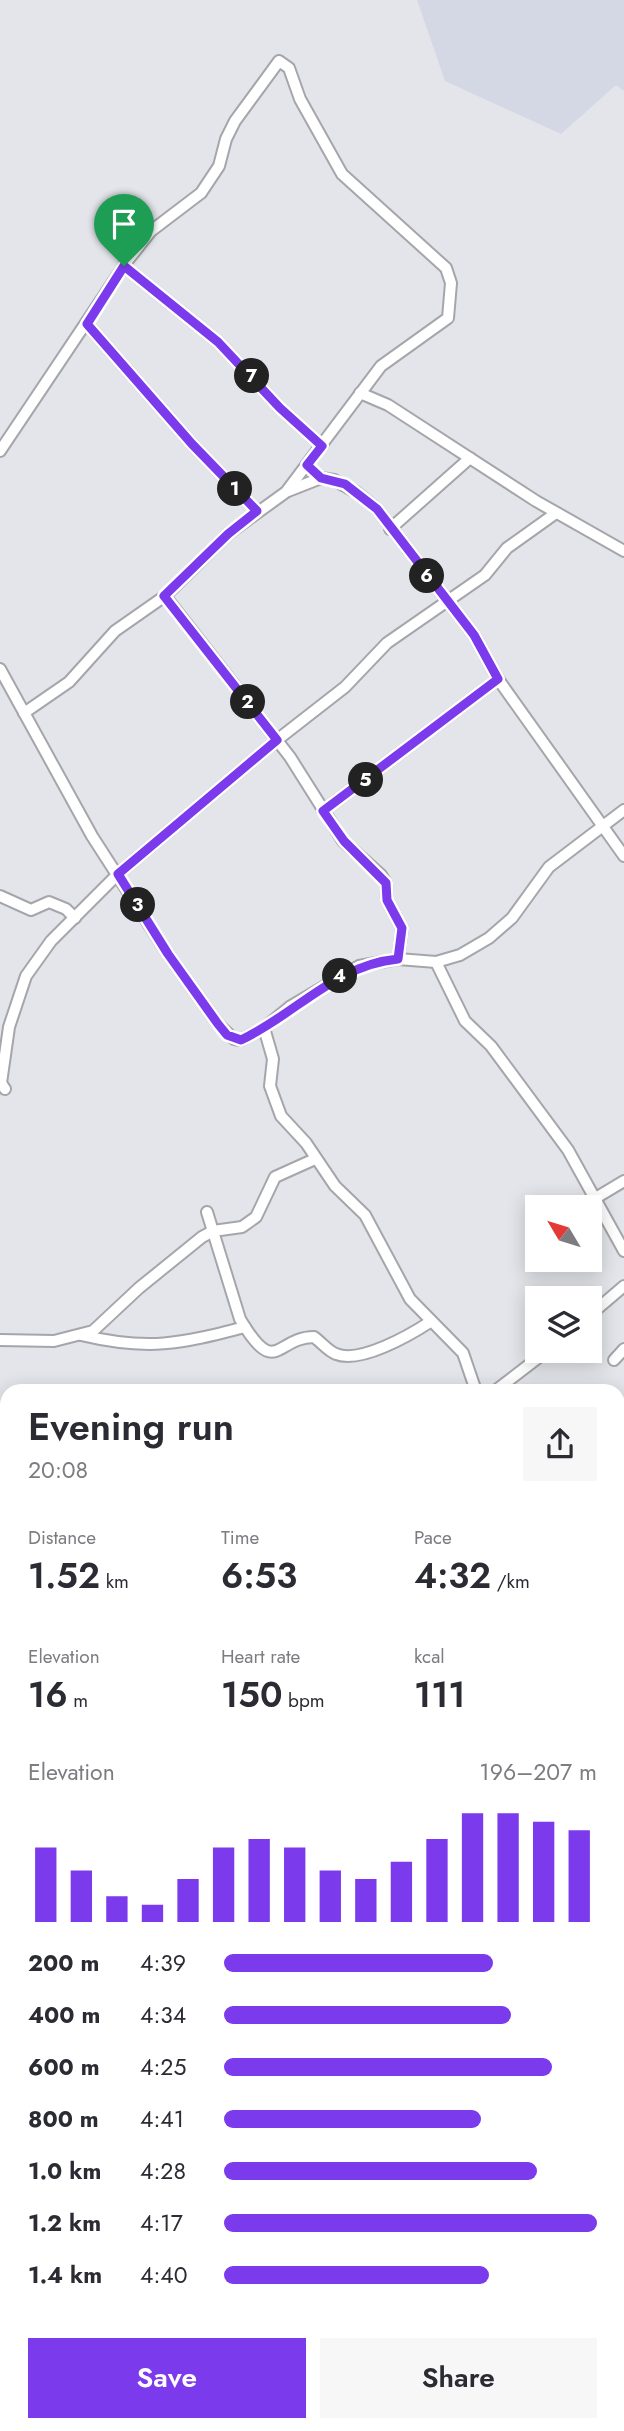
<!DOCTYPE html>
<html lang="en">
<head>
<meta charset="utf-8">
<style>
	body { margin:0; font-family:Jost,sans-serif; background:#f7f7f7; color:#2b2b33; height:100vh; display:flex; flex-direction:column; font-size:26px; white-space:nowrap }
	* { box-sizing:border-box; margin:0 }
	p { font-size:23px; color:#7c7c81 }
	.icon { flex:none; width:38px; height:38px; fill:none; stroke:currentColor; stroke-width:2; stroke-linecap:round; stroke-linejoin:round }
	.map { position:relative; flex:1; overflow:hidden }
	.sheet { position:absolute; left:0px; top:1384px; width:625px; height:1048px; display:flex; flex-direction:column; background:#fff; border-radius:21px 21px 0 0; box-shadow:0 4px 18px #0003 }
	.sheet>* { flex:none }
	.needle { width:46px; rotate:308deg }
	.controls { position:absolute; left:525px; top:1195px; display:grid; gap:14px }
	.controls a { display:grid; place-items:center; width:77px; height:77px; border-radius:0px; background:#fff; box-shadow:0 4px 18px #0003; font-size:35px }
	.pin { position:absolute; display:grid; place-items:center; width:60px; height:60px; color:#fff; margin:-72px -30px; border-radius:50% 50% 50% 0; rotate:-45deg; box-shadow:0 0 7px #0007 }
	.pin .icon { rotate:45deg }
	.km { position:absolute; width:35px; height:35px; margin:-18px; border-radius:50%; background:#222; color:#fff; font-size:19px; line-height:35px; text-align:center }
	.round { display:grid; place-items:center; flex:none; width:74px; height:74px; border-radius:0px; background:#f7f7f7 }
	.overview { display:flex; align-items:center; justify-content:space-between; height:119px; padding:0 28px }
	h1 { font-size:38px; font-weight:600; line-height:52px }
	.stats { display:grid; grid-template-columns:repeat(3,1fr); gap:10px; height:119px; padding:7px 28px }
	.stats div { display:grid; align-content:center }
	.stats b { font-size:35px; font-weight:600 }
	.stats small { font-size:19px; font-weight:400 }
	.stats p { font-size:19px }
	.chart { height:196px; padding:14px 28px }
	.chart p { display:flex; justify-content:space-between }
	.chart svg { width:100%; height:126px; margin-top:7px; stroke:#7c3aed; stroke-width:6 }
	.cta { display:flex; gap:14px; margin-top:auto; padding:14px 28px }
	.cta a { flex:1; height:80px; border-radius:0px; background:#7c3aed; color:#fff; font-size:28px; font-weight:600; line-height:80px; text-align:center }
	.cta a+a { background:#f7f7f7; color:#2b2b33 }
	ul { padding:0 28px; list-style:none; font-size:23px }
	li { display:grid; grid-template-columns:112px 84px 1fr; align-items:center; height:52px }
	li i { height:18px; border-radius:9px; background:#7c3aed }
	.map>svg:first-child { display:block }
</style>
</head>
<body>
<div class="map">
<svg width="624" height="2431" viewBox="0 0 624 2431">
	<rect width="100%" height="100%" fill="#e3e5ea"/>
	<polygon fill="#d4d8e4" points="417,0 624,0 624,91 616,85 561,134 445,81"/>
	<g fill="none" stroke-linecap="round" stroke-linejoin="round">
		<g stroke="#a5a6ab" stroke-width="14">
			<g id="minor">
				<polyline points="124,266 218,342 280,408 322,446"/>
				<polyline points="87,324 192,444 257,511"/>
				<polyline points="360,393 388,405 536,501 624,551"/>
				<polyline points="0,451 128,260 151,231 201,193 219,166 226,139 235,121 279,61 289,68 300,99 342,174 446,268 451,283 448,318 381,366 286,492 228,534 165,596 115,631 69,682 24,713"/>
				<polyline points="288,491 321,478 334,480 356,492 377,509 474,635 498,679 624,856"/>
				<polyline points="390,529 470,458"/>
				<polyline points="165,596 290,757 343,841 381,875 386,883 387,900 402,928 398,959"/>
				<polyline points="0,669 92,836 168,954 218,1024 234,1039 241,1040 264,1028 291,1006 359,966 398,959 436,962 460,955 489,938 512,918 549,867 624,810"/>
				<polyline points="323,811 498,679"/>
				<polyline points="0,896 31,910 49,902 66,909 75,918"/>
				<polyline points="436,962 465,1021 491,1046 568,1150 624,1251"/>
				<polyline points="264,1028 273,1059 270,1086 281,1116 306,1143 335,1186 365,1215 410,1299 463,1353 476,1391"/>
				<polyline points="5,1089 1,1083 9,1027 26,976 51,941 118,874 277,740 345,687 387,643 485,575 507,548 556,513"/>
				<polyline points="594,1199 624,1181"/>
				<path d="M207,1212l33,107c36,61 36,18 74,18 7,5 14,14 22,17 24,10 74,-19 94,-32"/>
				<polyline points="590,1315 624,1286"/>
				<path d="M81,1335c67,16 99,9 164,-8"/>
				<polyline points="0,1340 54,1341 93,1331 139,1288 202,1237 213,1231 242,1227 256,1217 275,1177 315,1159"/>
				<polyline points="614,1360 624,1349"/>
				<polyline points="495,1391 547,1351"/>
				<polyline points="618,1591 624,1596"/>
				<polyline points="618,1633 624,1621"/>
				<polyline points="618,1700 624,1712"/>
				<polyline points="618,1732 624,1728"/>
				<polyline points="618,2028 624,2027"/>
				<polyline points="0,2036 7,2033"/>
				<polyline points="618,2201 624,2194"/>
				<polyline points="618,2327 624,2334"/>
				<polyline points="576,2426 578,2431"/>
				<polyline points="380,2431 381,2426"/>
				<polyline points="447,2431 457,2426 489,2431"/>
				<polyline points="516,2431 550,2428 560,2431"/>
			</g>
		</g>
		<use href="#minor" stroke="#fff" stroke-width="10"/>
	</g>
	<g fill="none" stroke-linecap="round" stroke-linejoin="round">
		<g stroke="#fff" stroke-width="14">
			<path id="route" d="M124,266l94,76 62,66 42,38 -15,19 14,13 24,6 32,25 97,126 24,44 -175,132 21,30 42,42 1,17 15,28 -4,31c-63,6 -102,55 -157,81l-14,-5 -9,-11 -50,-70 -50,-80 159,-134 -113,-144 64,-62 29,-23 -65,-67 -105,-120z"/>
		</g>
		<use href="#route" stroke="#7c3aed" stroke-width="9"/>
	</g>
</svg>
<div class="controls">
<a><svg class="needle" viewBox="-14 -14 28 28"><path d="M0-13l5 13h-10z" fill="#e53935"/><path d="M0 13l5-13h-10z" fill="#7c7c81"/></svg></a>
<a><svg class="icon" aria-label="layers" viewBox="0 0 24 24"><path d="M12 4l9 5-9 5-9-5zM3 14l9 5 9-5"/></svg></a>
</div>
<div class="pin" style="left:124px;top:266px;background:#1e9e55"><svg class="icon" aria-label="arrive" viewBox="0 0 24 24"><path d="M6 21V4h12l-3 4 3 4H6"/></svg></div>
<b class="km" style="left:235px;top:489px">1</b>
<b class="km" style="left:248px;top:702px">2</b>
<b class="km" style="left:138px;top:905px">3</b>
<b class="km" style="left:340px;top:976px">4</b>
<b class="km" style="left:366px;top:780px">5</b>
<b class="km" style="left:427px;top:576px">6</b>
<b class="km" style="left:252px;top:376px">7</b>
<section class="sheet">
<div class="overview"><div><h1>Evening run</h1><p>20:08</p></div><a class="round"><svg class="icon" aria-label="share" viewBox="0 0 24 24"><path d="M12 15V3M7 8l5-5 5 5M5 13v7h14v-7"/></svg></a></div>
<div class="stats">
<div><p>Distance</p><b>1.52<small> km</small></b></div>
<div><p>Time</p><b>6:53</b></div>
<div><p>Pace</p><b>4:32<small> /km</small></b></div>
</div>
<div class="stats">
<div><p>Elevation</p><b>16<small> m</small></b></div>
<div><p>Heart rate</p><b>150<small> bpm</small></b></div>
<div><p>kcal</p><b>111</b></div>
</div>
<div class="chart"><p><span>Elevation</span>196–207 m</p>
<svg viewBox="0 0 160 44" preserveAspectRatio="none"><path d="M5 44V18M15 44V26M25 44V35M35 44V38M45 44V29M55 44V18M65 44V15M75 44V18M85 44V26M95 44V29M105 44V23M115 44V15M125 44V6M135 44V6M145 44V9M155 44V12"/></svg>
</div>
<ul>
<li><b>200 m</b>4:39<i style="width:72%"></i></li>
<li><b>400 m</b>4:34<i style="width:77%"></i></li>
<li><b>600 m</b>4:25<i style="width:88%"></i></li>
<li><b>800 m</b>4:41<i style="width:69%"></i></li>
<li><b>1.0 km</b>4:28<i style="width:84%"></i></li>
<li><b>1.2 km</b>4:17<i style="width:100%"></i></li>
<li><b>1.4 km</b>4:40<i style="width:71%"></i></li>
</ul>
<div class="cta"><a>Save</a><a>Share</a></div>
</section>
</div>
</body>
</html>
